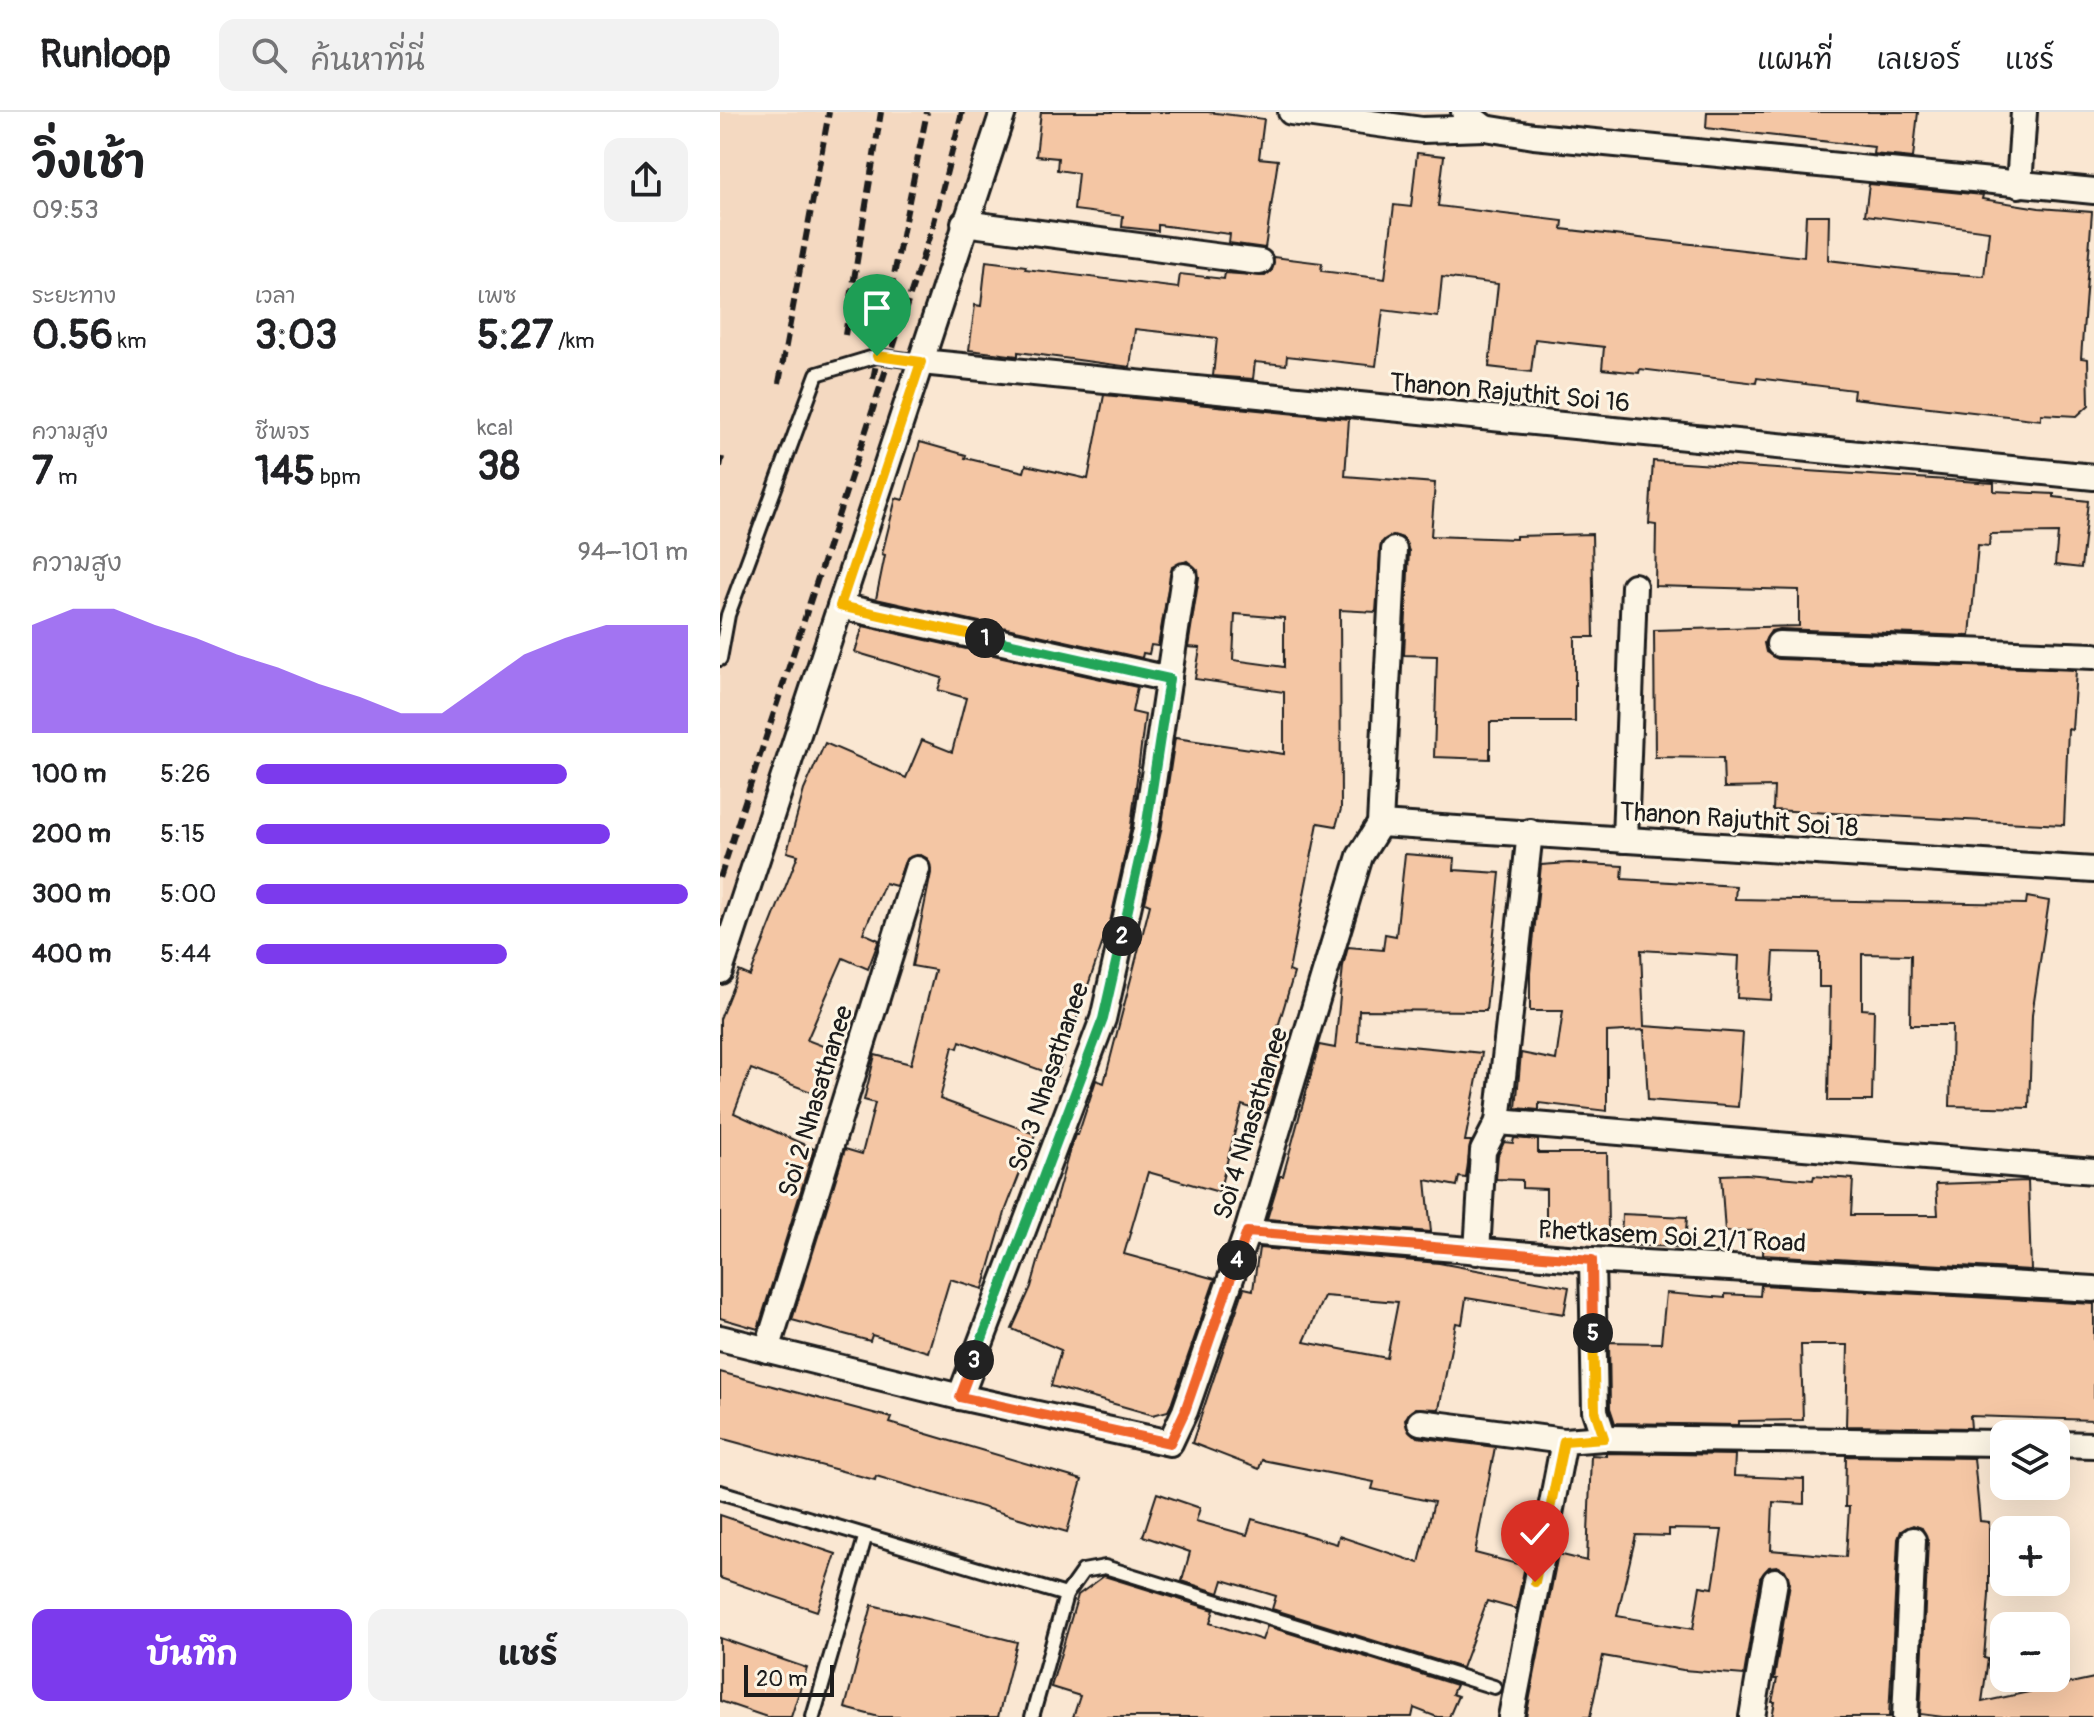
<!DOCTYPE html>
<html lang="th">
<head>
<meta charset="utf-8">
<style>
	body { margin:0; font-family:Pangolin,"Playpen Sans Thai",sans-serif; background:#f2f2f2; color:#202124; height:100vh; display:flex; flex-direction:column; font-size:30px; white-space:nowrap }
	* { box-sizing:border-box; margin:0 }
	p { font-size:26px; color:#757577 }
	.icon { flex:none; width:44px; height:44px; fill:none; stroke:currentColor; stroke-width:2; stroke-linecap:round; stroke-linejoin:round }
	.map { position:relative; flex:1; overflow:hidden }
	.side { display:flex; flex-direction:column; background:#fff; width:720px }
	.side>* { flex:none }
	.fabs { position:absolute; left:1270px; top:1308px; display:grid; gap:16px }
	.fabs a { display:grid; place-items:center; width:80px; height:80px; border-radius:16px; background:#fff; box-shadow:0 8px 32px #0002; font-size:40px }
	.scale { position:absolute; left:24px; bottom:20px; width:90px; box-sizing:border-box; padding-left:8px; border:4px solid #1c1c1c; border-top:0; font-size:22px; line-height:28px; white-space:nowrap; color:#1c1c1c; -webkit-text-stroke:6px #fcf5e5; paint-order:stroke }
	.pin { position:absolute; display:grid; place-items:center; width:68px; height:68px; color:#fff; margin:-82px -34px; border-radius:50% 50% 50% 0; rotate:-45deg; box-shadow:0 0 8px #0007 }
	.pin .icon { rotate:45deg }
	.km { position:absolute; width:40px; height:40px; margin:-20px; border-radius:50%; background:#222; color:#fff; font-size:22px; line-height:40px; text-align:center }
	.round { display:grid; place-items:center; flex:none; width:84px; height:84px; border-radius:16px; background:#f2f2f2 }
	.summary { display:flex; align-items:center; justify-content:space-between; height:136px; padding:0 32px }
	h1 { font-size:44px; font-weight:700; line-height:60px }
	.stats { display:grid; grid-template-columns:repeat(3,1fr); gap:12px; height:136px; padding:8px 32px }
	.stats div { display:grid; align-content:center }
	.stats b { font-size:40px; font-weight:700 }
	.stats small { font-size:22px; font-weight:400 }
	.stats p { font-size:22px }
	.chart { height:224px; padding:16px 32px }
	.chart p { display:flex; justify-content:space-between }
	.chart svg { width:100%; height:144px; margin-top:8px; fill:#7c3aed; opacity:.7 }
	.primary-button { display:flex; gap:16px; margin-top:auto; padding:16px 32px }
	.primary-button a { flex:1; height:92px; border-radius:16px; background:#7c3aed; color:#fff; font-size:32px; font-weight:700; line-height:92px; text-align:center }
	.primary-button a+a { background:#f2f2f2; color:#202124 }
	ul { padding:0 32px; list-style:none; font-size:26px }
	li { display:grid; grid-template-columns:128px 96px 1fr; align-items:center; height:60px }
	li i { height:20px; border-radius:10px; background:#7c3aed }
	header { display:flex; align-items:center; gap:48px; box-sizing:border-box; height:112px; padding:0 40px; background:#fff; border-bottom:2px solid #e0e0e0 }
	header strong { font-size:38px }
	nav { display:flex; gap:44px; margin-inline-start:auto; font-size:28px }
	.search { width:560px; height:72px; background:#f2f2f2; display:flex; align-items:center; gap:20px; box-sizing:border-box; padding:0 28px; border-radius:16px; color:#757577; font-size:30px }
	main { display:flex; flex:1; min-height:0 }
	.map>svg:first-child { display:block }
</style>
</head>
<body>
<header>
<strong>Runloop</strong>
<div class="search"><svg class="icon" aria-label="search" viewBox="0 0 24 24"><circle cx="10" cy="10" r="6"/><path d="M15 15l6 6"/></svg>ค้นหาที่นี่</div>
<nav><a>แผนที่</a><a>เลเยอร์</a><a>แชร์</a></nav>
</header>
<main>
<section class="side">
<div class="summary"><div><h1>วิ่งเช้า</h1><p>09:53</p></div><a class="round"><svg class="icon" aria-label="share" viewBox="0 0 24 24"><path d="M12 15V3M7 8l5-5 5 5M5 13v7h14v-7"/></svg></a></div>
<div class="stats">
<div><p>ระยะทาง</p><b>0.56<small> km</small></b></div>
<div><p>เวลา</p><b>3:03</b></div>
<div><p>เพซ</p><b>5:27<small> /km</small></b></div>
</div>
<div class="stats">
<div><p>ความสูง</p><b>7<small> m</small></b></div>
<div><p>ชีพจร</p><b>145<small> bpm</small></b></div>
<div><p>kcal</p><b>38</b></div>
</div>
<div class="chart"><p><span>ความสูง</span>94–101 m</p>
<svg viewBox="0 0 160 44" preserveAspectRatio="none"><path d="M0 44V11L10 6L20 6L30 11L40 15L50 20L60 24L70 29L80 33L90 38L100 38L110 29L120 20L130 15L140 11L150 11L160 11V44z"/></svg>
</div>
<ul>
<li><b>100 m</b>5:26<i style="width:72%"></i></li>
<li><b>200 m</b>5:15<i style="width:82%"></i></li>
<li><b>300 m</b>5:00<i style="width:100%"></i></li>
<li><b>400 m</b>5:44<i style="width:58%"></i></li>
</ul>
<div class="primary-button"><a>บันทึก</a><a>แชร์</a></div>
</section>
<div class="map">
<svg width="1374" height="1605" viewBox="0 0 1374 1605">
	<rect width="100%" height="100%" fill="#fae7d2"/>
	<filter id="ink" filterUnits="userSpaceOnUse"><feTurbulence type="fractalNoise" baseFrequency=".0125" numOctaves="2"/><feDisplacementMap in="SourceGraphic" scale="16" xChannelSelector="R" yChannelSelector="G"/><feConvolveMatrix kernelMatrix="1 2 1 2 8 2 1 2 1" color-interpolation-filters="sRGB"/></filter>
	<g filter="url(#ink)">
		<polygon fill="#f4d9c1" points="0,0 290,0 0,863"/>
		<g fill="#f4c6a4" stroke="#1c1c1c" stroke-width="2" fill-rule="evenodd">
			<polygon points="321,0 488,0 544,7 539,46 558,48 545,136 509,131 510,122 438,113 438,119 402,115 403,104 354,98 358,61 337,58 338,46 316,44"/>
			<polygon points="987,0 1198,0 1193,46 1153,42 1154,35 986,16"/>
			<polygon points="697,41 724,44 718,94 843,109 842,117 1084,145 1086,103 1109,103 1108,148 1220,161 1264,164 1269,119 1145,103 1149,72 1263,83 1262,87 1319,96 1372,100 1361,246 1368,247 1369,293 1357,304 1321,302 1321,308 1133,286 1134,278 1037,266 1036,271 920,257 919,261 882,257 884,235 815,227 811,260 769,255 778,172 722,165 718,205 663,198 656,254 567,244 566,253 535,250 533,267 493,264 497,226 415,217 410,255 298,240 298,244 249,238 255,193 261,194 266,149 306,154 305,157 458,176 460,162 504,167 505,161 545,164 552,158 554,145 602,151 601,159 665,167 674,93 691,95"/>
			<path d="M384,283l245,24 -4,57 90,7 -4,53 85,3v-3l76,-2 2,103h-19v85h-85v37l-56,-2 3,-101 -33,-1 5,-104 -6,-13 -9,-3 -13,8 -5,69 -36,-2 1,199 -5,17 -18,-3 -29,148 5,2 -19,64 14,3 -22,73 -25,-8 -23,87 -71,-20 -24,82 91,25 -44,126 -3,6 -15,4 -102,-29 10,-36 -49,-21 19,-42 39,-138 5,-14h3l18,-55 8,3 46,-178 -5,-2 16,-72 14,-93 109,16v-62l-89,-13 5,-31 -12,-1 11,-70 -1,-7 -11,-9 -15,6 -14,79 -7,-1 -2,9 -6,-1 -1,5 -266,-59 9,-44 -3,-1 14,-56 7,2 17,-58 46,13 -1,3 59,14 2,-7 62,14zM515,502l49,4v49l-51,-7z"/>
			<polygon points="933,349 1274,371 1274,379 1334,382 1334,385 1368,389 1361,456 1335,453 1338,421 1270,422 1269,434 1258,433 1250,524 1060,517 1051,519 1044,531 1046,540 1058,547 1356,558 1352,618 1348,617 1344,713 1053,698 1054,675 1004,676 1003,646 935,645 934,518 1079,514 1079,478 935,474 936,413 929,412"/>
			<polygon points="143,514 417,575 412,600 425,603 411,714 391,806 337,964 240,929 238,936 233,934 220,987 315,1022 286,1097 263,1177 230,1167 208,1240 152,1223 150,1229 72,1208 125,1037 142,1042 155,991 144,988 155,943 191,952 215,858 192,854 211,761 208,747 201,743 186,747 176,774 165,771 143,821 159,828 148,857 123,846 87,928 116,939 99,983 31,957 14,1001 94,1037 38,1217 0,1206 0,907 19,859 30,864 78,743 67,740 84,678 105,631 186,666 202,628 232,640 246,586 218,578 222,566 135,540"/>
			<polygon points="685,742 735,746 734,758 780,761 766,899 639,898 638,929 762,941 745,1029 751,1029 746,1066 739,1065 737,1074 706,1068 711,1120 547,1107 560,1064 563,1064 599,933 615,936 623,854 628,835 663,838 665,822 676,824"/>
			<polygon points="849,751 903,754 902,767 1016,774 1015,787 1306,792 1307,785 1329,789 1312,903 1309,996 1230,994 1232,913 1190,913 1191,843 1142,842 1142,897 1154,898 1152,989 1108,989 1110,875 1099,875 1099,841 1054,840 1051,888 1017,886 1019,844 921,838 924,914 1023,921 1018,995 928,988 924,918 887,920 887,999 819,991 819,998 796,996 801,941 836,948 843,899 810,899 810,861 821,753"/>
			<polygon points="794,1026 818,1028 818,1041 887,1041 888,1121 826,1122 826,1077 802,1076 802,1068 776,1067 778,1043 784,1030 793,1031"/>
			<polygon points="1026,1062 1093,1068 1094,1064 1133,1067 1131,1103 1218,1103 1216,1072 1308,1069 1311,1158 1043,1143 1044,1118 1005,1120 1001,1063"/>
			<polygon points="902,1102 967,1105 965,1135 901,1133"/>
			<path d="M539,1136l180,15 130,24 -5,27 -98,-16 -4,26 -6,-1 -17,86 -24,-1 -10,11 2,9 10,9 78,10 -20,106 50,13 -9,43 -29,-8 -25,67 -190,-59 4,-13 -53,-16 -4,13 -37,-12 8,-29 -47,-16 14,-43 43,15 -4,13 51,14 5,-16 85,25 2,-8 80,27 15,-61 -62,-13 2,-7 -112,-22 -3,9 -67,-26 52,-155 9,2zM604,1184l74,6 -11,56 -83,-16z"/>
			<polygon points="1041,1173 1374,1192 1374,1308 1250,1304 1251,1316 1126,1314 1128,1233 1081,1233 1083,1308 1018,1309 1018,1313 895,1311 890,1296 889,1230 941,1231 946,1181 1005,1186 1005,1182 1040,1184"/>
			<polygon points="0,1260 172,1306 170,1311 362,1368 347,1420 156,1364 155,1368 0,1326"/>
			<path d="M886,1341l129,2 -1,21 70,3v25l-31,-2 -2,48 75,7 3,-50h-4l1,-51 128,2 6,63 9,1v73l-5,63 4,1 -6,43 112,-24v39h-151l-23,-3 8,-173 -6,-13 -9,-3 -12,6 -3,8 -9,178h-117l3,-15h-3l5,-23h-3l16,-96 -5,-13 -8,-4 -8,1 -9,11 -16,97 -61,-5 -80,-14 -13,61h-64l32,-163 29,7 4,-106 15,1zM949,1417l53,1 -9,58 -13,-2 -7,43 -76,-13 19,-81 33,1z"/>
			<polygon points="0,1403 116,1442 97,1499 0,1466"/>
			<polygon points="384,1464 494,1498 490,1511 542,1528 547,1514 736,1573 732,1582 738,1584 729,1605 717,1605 694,1596 692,1605 353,1605 360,1584 331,1575 358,1483"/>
			<polygon points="152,1493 297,1530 278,1605 159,1605 125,1596"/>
			<polygon points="0,1526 87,1556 71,1605 47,1605 0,1589"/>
		</g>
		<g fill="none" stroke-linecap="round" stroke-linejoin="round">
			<g stroke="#1c1c1c" stroke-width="18">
				<g id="service">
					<polyline points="0,547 8,503 97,262 157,244 201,250"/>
					<polyline points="0,1380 346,1483 363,1459 385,1455 774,1575"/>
					<polyline points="93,1605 145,1426"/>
					<polyline points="312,1605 346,1483"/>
				</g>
			</g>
			<g stroke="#1c1c1c" stroke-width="30">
				<g id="minor">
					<polyline points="571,0 702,18 765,16"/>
					<polyline points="744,0 765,16 814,24 1374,79"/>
					<polyline points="1299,73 1304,0"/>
					<polyline points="244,111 540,150"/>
					<polyline points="201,250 1374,365"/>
					<polyline points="120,494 449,567"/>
					<polyline points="1059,532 1374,544"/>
					<polyline points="660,712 1374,758"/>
					<polyline points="905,728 914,474"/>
					<polyline points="0,859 283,0"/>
					<polyline points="778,1010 1374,1059"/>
					<polyline points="527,1120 872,1148 1374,1177"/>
					<polyline points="757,1140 763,1039 778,1010 810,720"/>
					<polyline points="0,1226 240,1285 450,1331 465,1299 527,1120 640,744 660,712 674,438"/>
					<polyline points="47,1238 197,757"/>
					<polyline points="240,1285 383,907 426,717 464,464"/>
					<polyline points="700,1310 844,1329"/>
					<polyline points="884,1326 1284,1331"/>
					<polyline points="1336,1332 1374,1333"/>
					<polyline points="791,1605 844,1329 884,1326 875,1299 872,1148"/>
					<polyline points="1032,1605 1055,1469"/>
					<polyline points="1185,1605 1193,1428"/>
				</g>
			</g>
			<use href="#service" stroke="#fcf5e5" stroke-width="12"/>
			<use href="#minor" stroke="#fcf5e5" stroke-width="24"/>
			<g stroke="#1c1c1c" stroke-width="6" stroke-dasharray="12 6" stroke-linecap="butt">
				<polyline points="125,223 161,0"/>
				<polyline points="153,267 207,0"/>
				<polyline points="59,271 109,0"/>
				<polyline points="0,355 2,345"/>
				<polyline points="0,766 214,110 242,0"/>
			</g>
		</g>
	</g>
	<g fill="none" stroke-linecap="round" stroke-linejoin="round" filter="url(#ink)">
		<g stroke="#fff" stroke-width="16">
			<polyline id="split-1" points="157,244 201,250 120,494 265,526"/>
		</g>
		<g stroke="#fff" stroke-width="16">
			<polyline id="split-2" points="265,526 449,567 426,717 402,824"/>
		</g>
		<g stroke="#fff" stroke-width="16">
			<polyline id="split-3" points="254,1248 383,907 402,824"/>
		</g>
		<g stroke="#fff" stroke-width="16">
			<polyline id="split-4" points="254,1248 240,1285 450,1331 465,1299 517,1148"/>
		</g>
		<g stroke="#fff" stroke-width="16">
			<polyline id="split-5" points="517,1148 527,1120 872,1148 873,1221"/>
		</g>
		<g stroke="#fff" stroke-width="16">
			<polyline id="split-6" points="815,1470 844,1329 884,1326 875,1299 873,1221"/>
		</g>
		<use href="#split-1" stroke="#f5b400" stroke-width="10"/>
		<use href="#split-2" stroke="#22a559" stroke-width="10"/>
		<use href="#split-3" stroke="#22a559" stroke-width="10"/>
		<use href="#split-4" stroke="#f0652b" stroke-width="10"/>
		<use href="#split-5" stroke="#f0652b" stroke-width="10"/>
		<use href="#split-6" stroke="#f5b400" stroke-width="10"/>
	</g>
	<g text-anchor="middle" stroke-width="6" stroke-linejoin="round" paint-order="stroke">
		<g font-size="26" fill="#1c1c1c" stroke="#fcf5e5">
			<text transform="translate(790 280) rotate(5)" y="9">Thanon Rajuthit Soi 16</text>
			<text transform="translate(1019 707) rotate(4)" y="9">Thanon Rajuthit Soi 18</text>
			<text transform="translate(328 965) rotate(-71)" y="9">Soi 3 Nhasathanee</text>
			<text transform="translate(95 989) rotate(-73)" y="9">Soi 2 Nhasathanee</text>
			<text transform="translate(530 1011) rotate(-73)" y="9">Soi 4 Nhasathanee</text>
			<text transform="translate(952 1124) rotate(3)" y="9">Phetkasem Soi 21/1 Road</text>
		</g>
	</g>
</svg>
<div class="fabs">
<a><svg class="icon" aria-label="layers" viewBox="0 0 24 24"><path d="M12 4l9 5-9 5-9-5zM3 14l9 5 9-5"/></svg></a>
<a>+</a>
<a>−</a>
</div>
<div class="scale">20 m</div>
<div class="pin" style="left:157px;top:244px;background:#1e9e55"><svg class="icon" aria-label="arrive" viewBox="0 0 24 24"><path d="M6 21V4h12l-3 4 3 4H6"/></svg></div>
<div class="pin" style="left:815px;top:1470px;background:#d93025"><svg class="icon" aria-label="check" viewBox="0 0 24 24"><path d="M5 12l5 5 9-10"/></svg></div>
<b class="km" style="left:265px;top:526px">1</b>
<b class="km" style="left:402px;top:824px">2</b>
<b class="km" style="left:254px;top:1248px">3</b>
<b class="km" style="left:517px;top:1148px">4</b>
<b class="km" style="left:873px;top:1221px">5</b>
</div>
</main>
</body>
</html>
